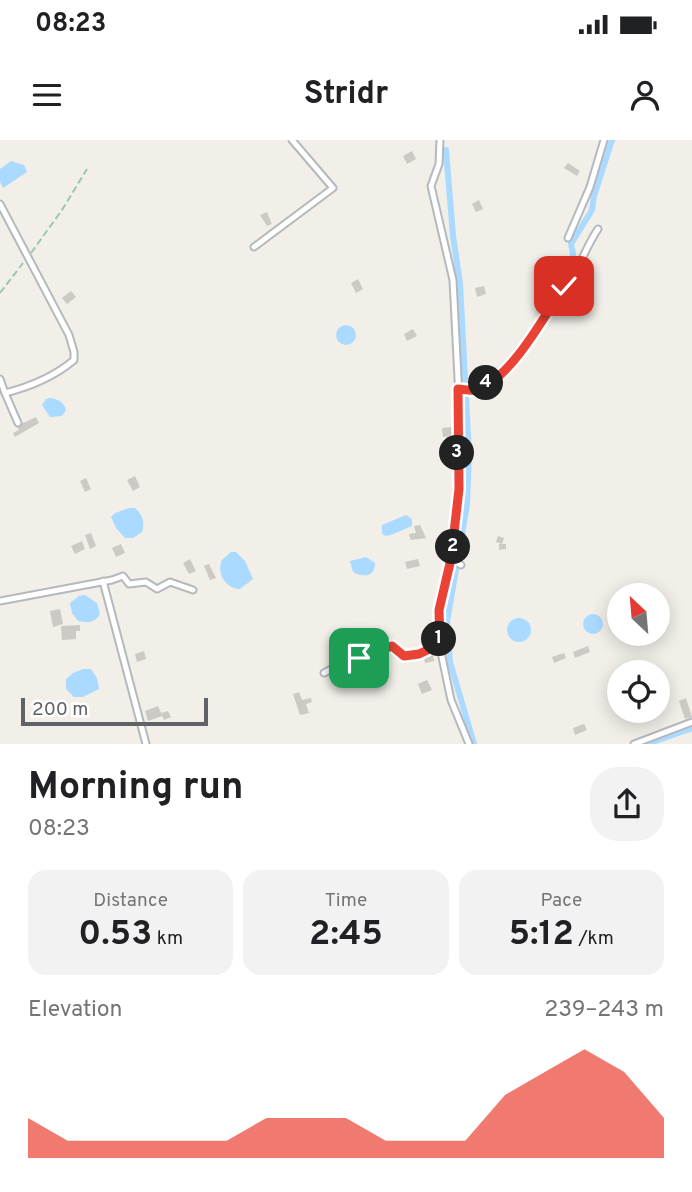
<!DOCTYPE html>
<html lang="en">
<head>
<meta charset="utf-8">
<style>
	body { margin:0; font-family:Overpass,sans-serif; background:#f2f2f2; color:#202124; height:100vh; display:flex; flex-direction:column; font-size:26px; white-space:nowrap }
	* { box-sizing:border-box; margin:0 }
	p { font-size:23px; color:#757577 }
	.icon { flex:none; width:38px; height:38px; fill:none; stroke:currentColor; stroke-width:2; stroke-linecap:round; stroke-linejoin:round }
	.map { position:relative; height:604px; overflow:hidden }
	.side { display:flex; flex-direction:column; background:#fff; flex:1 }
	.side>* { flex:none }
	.needle { width:46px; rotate:334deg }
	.controls { position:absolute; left:607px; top:443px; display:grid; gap:14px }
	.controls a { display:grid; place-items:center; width:63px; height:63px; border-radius:50%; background:#fff; box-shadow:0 4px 18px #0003; font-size:35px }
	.scale { position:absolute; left:21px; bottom:18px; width:187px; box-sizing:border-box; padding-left:7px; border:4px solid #5f6368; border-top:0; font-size:19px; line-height:24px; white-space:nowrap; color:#5f6368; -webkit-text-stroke:5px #fff; paint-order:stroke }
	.pin { position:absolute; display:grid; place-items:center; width:60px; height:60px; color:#fff; margin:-30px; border-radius:14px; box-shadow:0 4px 10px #0006 }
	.km { position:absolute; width:35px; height:35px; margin:-18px; border-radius:50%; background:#222; color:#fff; font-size:19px; line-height:35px; text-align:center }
	.round { display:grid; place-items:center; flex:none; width:74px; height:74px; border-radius:28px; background:#f2f2f2 }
	.head { display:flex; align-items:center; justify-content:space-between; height:119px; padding:0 28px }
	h1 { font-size:38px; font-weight:700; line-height:52px }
	.stats { display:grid; grid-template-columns:repeat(3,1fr); gap:10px; height:119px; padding:7px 28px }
	.stats div { display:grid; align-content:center; border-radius:18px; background:#f2f2f2; text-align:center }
	.stats b { font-size:35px; font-weight:700 }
	.stats small { font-size:19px; font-weight:400 }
	.stats p { font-size:19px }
	.chart { height:196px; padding:14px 28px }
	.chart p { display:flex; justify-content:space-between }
	.chart svg { width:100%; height:126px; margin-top:7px; fill:#ea4335; opacity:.7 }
	.status { display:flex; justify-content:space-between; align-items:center; height:49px; padding:0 35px; background:#fff; direction:ltr }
	.status svg { height:19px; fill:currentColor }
	header { display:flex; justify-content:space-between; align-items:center; height:91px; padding:0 28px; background:#fff; font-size:32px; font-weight:700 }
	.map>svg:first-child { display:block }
</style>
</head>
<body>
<div class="status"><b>08:23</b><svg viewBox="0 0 49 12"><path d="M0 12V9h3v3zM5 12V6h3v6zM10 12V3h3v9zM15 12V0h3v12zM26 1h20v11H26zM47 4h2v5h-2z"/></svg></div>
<header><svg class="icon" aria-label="menu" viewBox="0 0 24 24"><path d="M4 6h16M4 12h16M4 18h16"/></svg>Stridr<svg class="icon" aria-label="person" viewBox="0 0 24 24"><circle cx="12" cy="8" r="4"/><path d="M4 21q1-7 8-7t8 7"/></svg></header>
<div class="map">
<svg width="692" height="604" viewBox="0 0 692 604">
	<rect width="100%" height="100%" fill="#f1efe8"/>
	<g fill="#aadaff">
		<polygon points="11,21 24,25 27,32 3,48 0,42 0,29"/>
		<circle cx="346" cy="195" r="10"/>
		<path d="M50,258c8,1 14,4 16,12l-4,6 -12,1 -8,-12 4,-6z"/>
		<path d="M129,368h6c8,7 10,14 7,24l-9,6h-8l-9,-10 -5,-11 4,-4z"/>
		<polygon points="406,375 412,379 412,386 391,395 385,396 382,393 382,385"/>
		<path d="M231,412h5l9,9 8,18 -13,10c-14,0 -24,-16 -18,-29z"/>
		<path d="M366,417l9,6c0,15 -13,14 -22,9l-3,-11z"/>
		<path d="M85,455l12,8 3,11c-5,9 -13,9 -22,7l-6,-8 -2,-10 9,-7z"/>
		<circle cx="593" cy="484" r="10"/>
		<circle cx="519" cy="490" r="12"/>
		<polygon points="83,529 91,529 97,538 99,549 83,557 74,557 66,549 66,539 73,533"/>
	</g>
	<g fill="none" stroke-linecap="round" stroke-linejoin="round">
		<g stroke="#aadaff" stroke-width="6">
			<polyline points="446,10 453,96 460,143 469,315 467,365 447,482 450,522 474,604"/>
			<path d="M466,246c13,-3 23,-9 34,-17 17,-15 71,-93 73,-115 0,-2 -2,-8 -2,-10l21,-34 2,-14 18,-56"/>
			<polyline points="647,604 692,588"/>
		</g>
	</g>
	<g fill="#cccac5">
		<polygon points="412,11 416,19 407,24 403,16"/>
		<polygon points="568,23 580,31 577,36 564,28"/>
		<polygon points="479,60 483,69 476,72 472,64"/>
		<polygon points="267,72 272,84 267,86 260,75"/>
		<polygon points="358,139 363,149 356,153 351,143"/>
		<polygon points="484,146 486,154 477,157 475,148"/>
		<polygon points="71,151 76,157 67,164 62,158"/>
		<polygon points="413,189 417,196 407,201 404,194"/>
		<polygon points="36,277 39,283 15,297 13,293 19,290 17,286"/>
		<polygon points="452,287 453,296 443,297 442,288"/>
		<polygon points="135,336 140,347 133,351 127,340"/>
		<polygon points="86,338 91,349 85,352 80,341"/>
		<polygon points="420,385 426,398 411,400 409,394 416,393 414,386"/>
		<polygon points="91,393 96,406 90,409 85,395"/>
		<polygon points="498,396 504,398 502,404 506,404 506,409 499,410 499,404 502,404 496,402"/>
		<polygon points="82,401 85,409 75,414 71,406"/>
		<polygon points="121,404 125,413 116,417 112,408"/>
		<polygon points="190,419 196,431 189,434 183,423"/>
		<polygon points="418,419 420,426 407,429 405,422"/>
		<polygon points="209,424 216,438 210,440 204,426"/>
		<polygon points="60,469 63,484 53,487 50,471"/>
		<polygon points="80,485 80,491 76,491 76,499 62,500 61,486"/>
		<polygon points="588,506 590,512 575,518 573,512"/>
		<polygon points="144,511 146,519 137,522 135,514"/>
		<polygon points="432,511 434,521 425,523 423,513"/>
		<polygon points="564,513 566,518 554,523 552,517"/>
		<polygon points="427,540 432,550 422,554 418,544"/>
		<polygon points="299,552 302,560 311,558 312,562 306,564 309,573 300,575 293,554"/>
		<polygon points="686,558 692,577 685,579 679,561"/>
		<polygon points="158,566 161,573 168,571 171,577 164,580 162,576 148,581 145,571"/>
		<polygon points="584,584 587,590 575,595 573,588"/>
	</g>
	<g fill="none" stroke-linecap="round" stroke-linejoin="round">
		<g stroke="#b5b8bc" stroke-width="9">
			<g id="street">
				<polyline points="440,0 439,24 431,46 453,140 459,258 457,315 459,349 451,419 439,470 438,498 451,560 469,604"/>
				<path d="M0,64l69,131 5,17v8c-19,16 -45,27 -69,33l-5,-14"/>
				<polyline points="568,98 590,47 604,0"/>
				<polyline points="254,107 333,48 292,0"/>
				<path d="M458,249c5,0 11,2 16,1 35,-7 79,-85 98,-113 10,-15 15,-32 26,-48"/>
				<polyline points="5,253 18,283"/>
				<polyline points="451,419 461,425"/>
				<polyline points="103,441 146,604"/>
				<polyline points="0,461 112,440 123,436 129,444 146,442 157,449 170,442 193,450"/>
				<polyline points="324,533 348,520 392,506 404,516 419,514 440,504"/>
				<polyline points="634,604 692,582"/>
			</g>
		</g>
		<g stroke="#9cc7a9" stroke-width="2" stroke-dasharray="7 3.5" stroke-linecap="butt">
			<polyline points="31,113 62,70 87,29"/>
			<polyline points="0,153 23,123"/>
		</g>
		<use href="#street" stroke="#fff" stroke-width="5"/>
	</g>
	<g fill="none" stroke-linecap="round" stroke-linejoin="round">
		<g stroke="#fff" stroke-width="14">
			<path id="route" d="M359,518l33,-12 12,10 15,-2 21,-10 -1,-34 12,-51 8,-70 -1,-100c5,0 12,2 17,1 34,-8 71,-76 89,-104"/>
		</g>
		<use href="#route" stroke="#ea4335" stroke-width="9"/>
	</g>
</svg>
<div class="controls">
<a><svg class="needle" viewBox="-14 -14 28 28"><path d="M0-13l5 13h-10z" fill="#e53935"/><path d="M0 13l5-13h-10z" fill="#757577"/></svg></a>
<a><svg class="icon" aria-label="locate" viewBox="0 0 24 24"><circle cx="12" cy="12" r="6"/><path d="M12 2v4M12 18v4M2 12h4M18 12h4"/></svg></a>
</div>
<div class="scale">200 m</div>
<div class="pin" style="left:359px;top:518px;background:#1e9e55"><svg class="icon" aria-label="arrive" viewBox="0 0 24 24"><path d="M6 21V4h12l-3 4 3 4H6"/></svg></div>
<div class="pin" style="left:564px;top:146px;background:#d93025"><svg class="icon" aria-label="check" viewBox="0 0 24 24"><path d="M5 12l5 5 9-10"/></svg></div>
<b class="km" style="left:439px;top:499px">1</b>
<b class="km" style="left:453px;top:407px">2</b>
<b class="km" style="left:457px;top:313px">3</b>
<b class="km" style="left:486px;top:243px">4</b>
</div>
<section class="side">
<div class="head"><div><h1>Morning run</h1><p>08:23</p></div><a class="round"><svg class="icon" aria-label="share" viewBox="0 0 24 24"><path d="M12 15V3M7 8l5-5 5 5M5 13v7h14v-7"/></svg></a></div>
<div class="stats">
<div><p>Distance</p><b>0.53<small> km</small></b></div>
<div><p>Time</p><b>2:45</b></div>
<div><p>Pace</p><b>5:12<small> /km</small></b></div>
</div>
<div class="chart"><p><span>Elevation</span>239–243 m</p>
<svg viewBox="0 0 160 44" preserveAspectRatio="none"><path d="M0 44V30L10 38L20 38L30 38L40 38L50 38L60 30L70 30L80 30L90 38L100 38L110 38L120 22L130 14L140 6L150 14L160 30V44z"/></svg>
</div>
</section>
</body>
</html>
